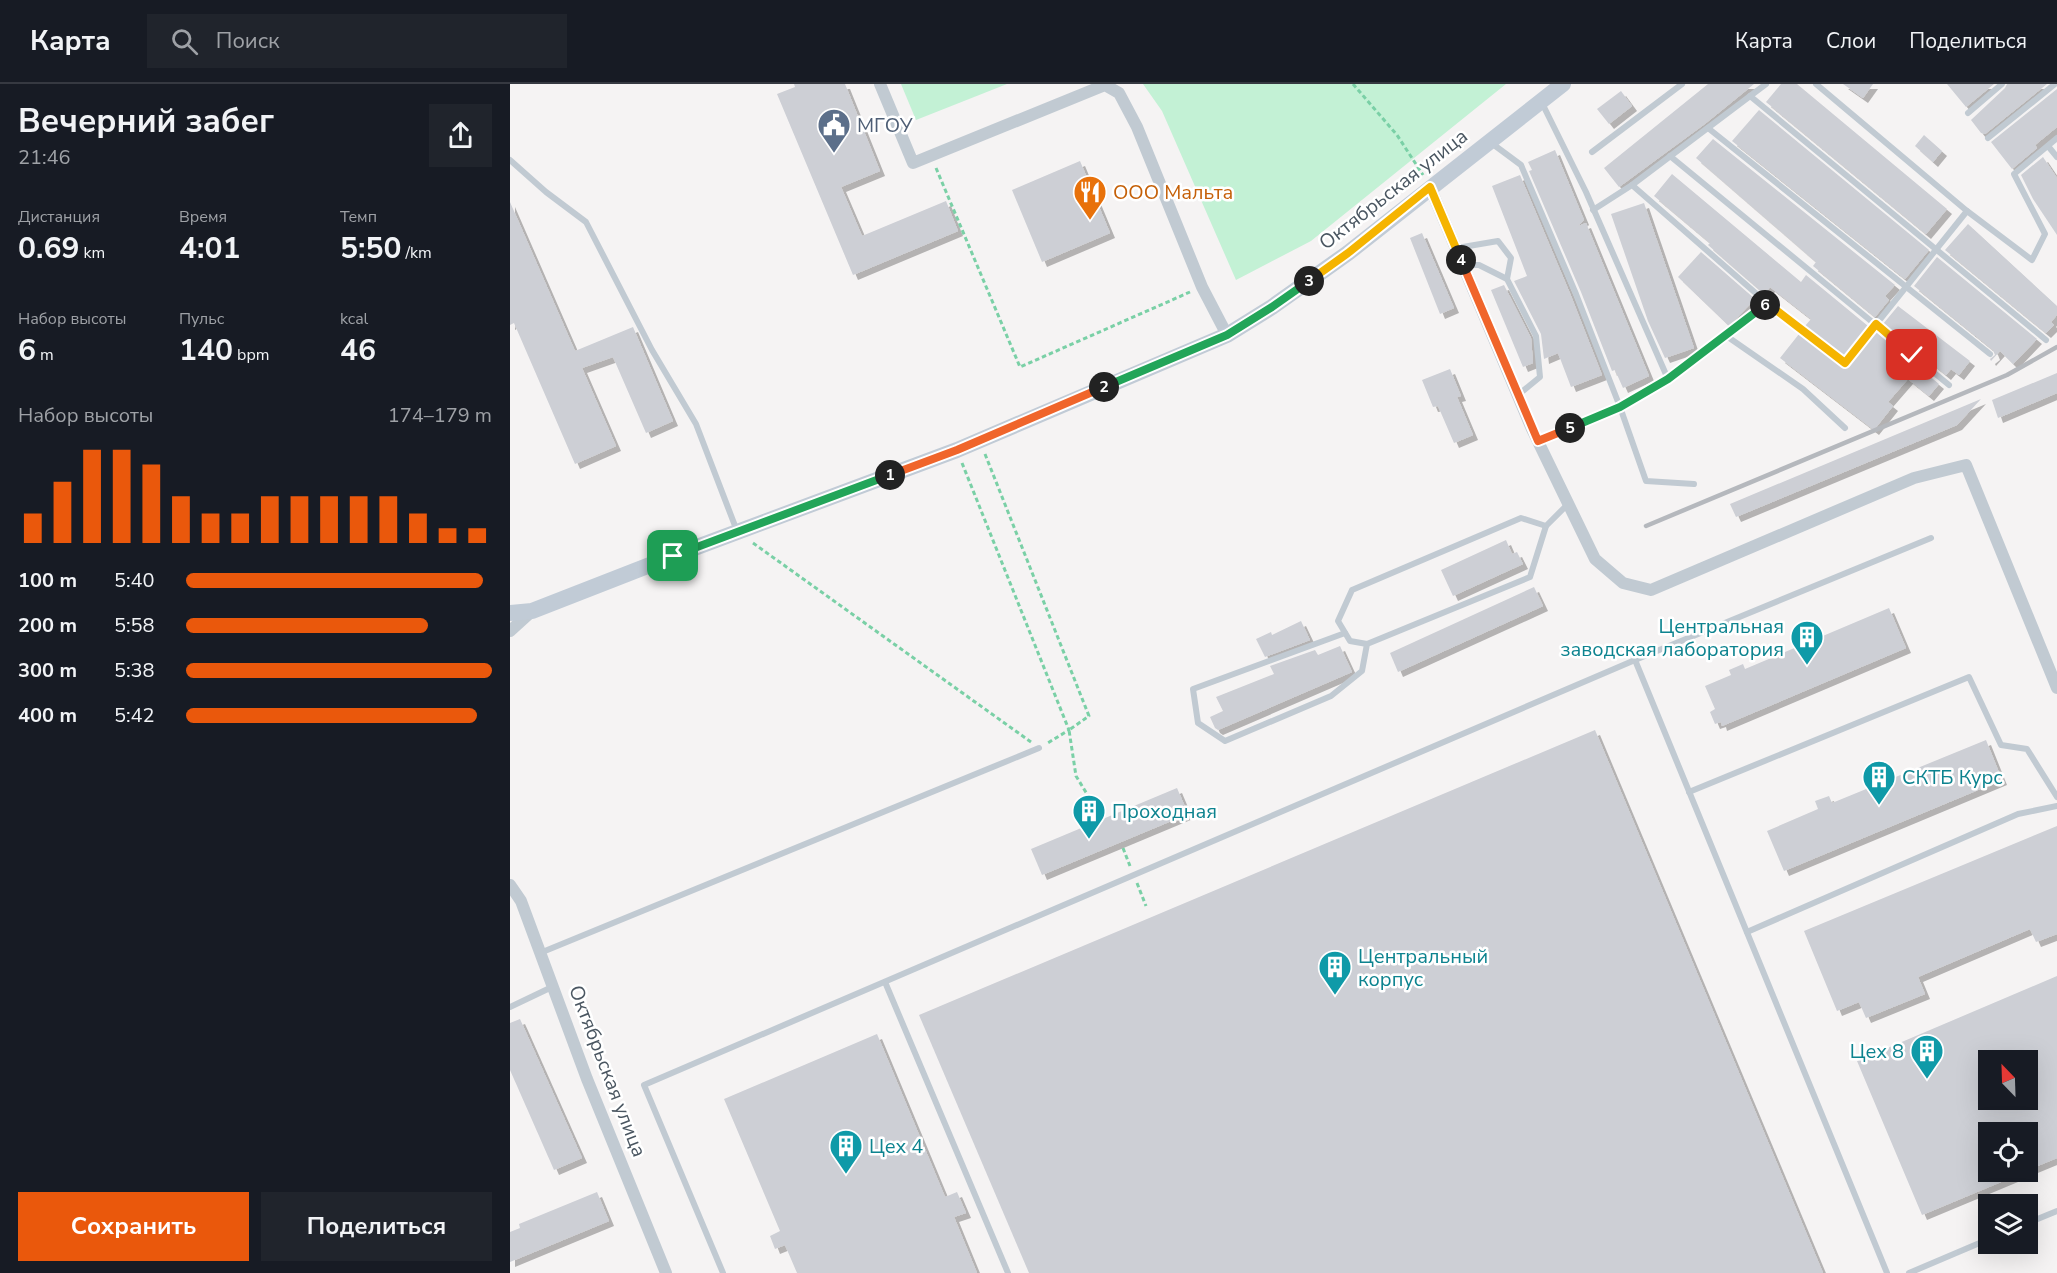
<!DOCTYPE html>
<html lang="ru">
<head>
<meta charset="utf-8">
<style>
	body { margin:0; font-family:"Nunito Sans",sans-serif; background:#20242c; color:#f1f3f6; height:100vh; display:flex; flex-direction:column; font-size:22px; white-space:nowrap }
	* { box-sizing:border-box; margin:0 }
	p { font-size:20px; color:#9ea1a6 }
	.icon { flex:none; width:33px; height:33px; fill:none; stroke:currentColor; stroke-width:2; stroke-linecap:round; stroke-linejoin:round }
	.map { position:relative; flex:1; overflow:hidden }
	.sheet { display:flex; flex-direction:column; background:#171b24; width:510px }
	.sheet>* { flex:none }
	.needle { width:39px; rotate:337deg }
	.buttons { position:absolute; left:1468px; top:966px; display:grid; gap:12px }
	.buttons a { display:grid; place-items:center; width:60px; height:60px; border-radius:0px; background:#171b24; box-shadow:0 6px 24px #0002; font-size:30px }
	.pin { position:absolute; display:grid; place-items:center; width:51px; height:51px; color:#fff; margin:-26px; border-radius:12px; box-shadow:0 3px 9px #0006 }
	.km { position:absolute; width:30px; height:30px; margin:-15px; border-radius:50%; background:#222; color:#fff; font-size:16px; line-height:30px; text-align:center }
	.round { display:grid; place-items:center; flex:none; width:63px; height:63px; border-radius:0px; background:#20242c }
	.summary { display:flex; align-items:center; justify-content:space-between; height:102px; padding:0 18px }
	h1 { font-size:33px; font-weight:700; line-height:45px }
	.figures { display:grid; grid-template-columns:repeat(3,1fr); gap:9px; height:102px; padding:6px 18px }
	.figures div { display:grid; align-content:center }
	.figures b { font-size:30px; font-weight:700 }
	.figures small { font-size:16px; font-weight:400 }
	.figures p { font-size:16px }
	.chart { height:168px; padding:12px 18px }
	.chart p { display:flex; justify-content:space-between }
	.chart svg { width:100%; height:108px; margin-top:6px; stroke:#ea580c; stroke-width:6 }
	.primary-button { display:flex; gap:12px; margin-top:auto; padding:12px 18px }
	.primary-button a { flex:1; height:69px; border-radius:0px; background:#ea580c; color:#fff; font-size:24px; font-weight:700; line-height:69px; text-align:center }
	.primary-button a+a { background:#20242c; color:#f1f3f6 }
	ul { padding:0 18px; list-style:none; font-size:20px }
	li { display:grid; grid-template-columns:96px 72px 1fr; align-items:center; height:45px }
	li i { height:15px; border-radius:8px; background:#ea580c }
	header { display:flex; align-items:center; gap:36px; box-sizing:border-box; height:84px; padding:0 30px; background:#171b24; border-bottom:2px solid #363941 }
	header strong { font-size:28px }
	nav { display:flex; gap:33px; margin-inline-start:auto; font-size:21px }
	.search { width:420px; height:54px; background:#20242c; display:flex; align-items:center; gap:15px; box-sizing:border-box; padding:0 21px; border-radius:0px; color:#9ea1a6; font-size:22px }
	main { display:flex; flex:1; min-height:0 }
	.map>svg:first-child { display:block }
</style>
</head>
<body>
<header>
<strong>Карта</strong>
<div class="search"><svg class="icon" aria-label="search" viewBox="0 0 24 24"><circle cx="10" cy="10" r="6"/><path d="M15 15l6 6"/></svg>Поиск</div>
<nav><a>Карта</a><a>Слои</a><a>Поделиться</a></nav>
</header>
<main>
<section class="sheet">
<div class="summary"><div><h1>Вечерний забег</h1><p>21:46</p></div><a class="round"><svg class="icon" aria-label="share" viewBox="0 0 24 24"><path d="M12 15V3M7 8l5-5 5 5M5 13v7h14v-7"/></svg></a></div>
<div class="figures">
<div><p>Дистанция</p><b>0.69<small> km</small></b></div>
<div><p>Время</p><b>4:01</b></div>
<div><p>Темп</p><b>5:50<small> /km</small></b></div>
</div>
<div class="figures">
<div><p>Набор высоты</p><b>6<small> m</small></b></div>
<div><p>Пульс</p><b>140<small> bpm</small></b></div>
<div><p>kcal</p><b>46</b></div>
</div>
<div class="chart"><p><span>Набор высоты</span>174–179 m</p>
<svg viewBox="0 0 160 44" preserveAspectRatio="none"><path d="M5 44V32M15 44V19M25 44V6M35 44V6M45 44V12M55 44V25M65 44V32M75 44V32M85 44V25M95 44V25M105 44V25M115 44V25M125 44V25M135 44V32M145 44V38M155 44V38"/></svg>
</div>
<ul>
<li><b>100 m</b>5:40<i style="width:97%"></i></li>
<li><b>200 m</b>5:58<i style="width:79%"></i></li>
<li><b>300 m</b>5:38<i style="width:100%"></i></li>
<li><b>400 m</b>5:42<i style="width:95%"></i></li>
</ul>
<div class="primary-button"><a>Сохранить</a><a>Поделиться</a></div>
</section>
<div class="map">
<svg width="1547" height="1189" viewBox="0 0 1547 1189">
	<defs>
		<filter id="shadow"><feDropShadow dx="5" dy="5" stdDeviation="0" flood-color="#0004"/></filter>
	</defs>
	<rect width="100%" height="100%" fill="#f5f3f3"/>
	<g fill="#c3f1d5">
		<polygon points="391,0 497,0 406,36"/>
		<polygon points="633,0 996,0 801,157 726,196 652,27"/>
	</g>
	<g fill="#cdcfd5" fill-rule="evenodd" filter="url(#shadow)">
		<polygon points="284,0 335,0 370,87 331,103 352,152 436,117 448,147 343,191 267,10 285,3"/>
		<polygon points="1198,0 1244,0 1196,39 1109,103 1094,84"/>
		<polygon points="1271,0 1287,0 1437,125 1416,150 1256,18"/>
		<polygon points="1333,0 1363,0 1353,14"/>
		<polygon points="1437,0 1484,0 1456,23"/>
		<polygon points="1497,0 1537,0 1475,50 1471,49 1461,36 1495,4"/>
		<polygon points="1547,5 1547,43 1525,61 1527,64 1502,85 1481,58"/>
		<polygon points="1111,7 1122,22 1099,40 1087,25"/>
		<polygon points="1249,26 1419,166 1395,195 1222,57"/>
		<polygon points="1414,51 1432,67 1423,78 1405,62"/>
		<polygon points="1203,55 1385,201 1375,212 1379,216 1365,233 1303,182 1306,178 1186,74"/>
		<polygon points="1045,66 1074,136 1068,142 1076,139 1139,292 1113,304 1105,286 1102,287 1071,208 1019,87 1022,86 1018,78"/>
		<polygon points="1533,73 1547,94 1547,151 1523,115 1511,91"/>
		<polygon points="570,77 600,149 532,178 502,106"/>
		<polygon points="1162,90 1291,198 1296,191 1358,242 1334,272 1295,242 1301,235 1260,203 1257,207 1255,205 1252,208 1198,161 1200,159 1144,112"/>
		<polygon points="1010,91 1061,212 1092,291 1061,303 1048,269 1034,275 1031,250 1004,197 1017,192 982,102"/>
		<polygon points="0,118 65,267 123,243 163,337 136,349 103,273 72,284 106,362 65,380 4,239 0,241"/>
		<polygon points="1134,119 1184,264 1155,274 1138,237 1101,130"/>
		<polygon points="1458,140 1547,222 1547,231 1541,238 1544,241 1536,249 1435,166"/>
		<polygon points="912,149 944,224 930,230 900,154"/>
		<polygon points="1191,168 1245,215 1219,242 1168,193"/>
		<polygon points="1427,173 1527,255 1503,280 1490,267 1481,277 1480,275 1485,271 1483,266 1404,202"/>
		<polygon points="994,201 1021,254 1023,279 1013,283 981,206"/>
		<polygon points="1388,222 1460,277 1449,291 1441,285 1436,291 1373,240"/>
		<polygon points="1366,248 1429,300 1419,312 1398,295 1378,318 1383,322 1364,346 1270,274 1289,250 1332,283 1336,284"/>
		<polygon points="940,285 951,312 947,313 963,351 944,359 928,322 923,323 912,296"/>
		<polygon points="1547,289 1547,309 1488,334 1482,316"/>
		<polygon points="1471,315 1447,341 1226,433 1220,420"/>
		<polygon points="996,456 1002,470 1007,468 1013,480 943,512 931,486"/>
		<polygon points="1024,503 1033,522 888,588 880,569"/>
		<polygon points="1379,524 1396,564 1212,642 1211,638 1205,640 1200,628 1205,625 1195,602 1221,591 1219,586 1233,580 1235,585"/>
		<polygon points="791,537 800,556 755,573 746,555 761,548 762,551"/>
		<polygon points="830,562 842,588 708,646 705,644 700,633 713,627 706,613 764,590 760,582 805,566 808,571"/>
		<polygon points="1085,646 1313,1189 519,1189 409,931"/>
		<polygon points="1476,656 1492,696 1274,787 1257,747 1308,725 1305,717 1319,712 1322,719"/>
		<polygon points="667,704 678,730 532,791 521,765"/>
		<polygon points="1547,742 1547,850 1526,858 1520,845 1408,893 1415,910 1356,934 1349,918 1327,927 1294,847"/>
		<path d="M1547,892v182l-29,12v-38h-39v40h36l-103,43 -65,-154zM1479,976h39v40h-39z"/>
		<polygon points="10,935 72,1074 44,1086 0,986 0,939"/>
		<polygon points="367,950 435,1113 447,1108 456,1129 444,1133 467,1189 287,1189 275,1161 265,1165 260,1152 270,1147 214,1015"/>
		<polygon points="87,1108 99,1137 0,1178 0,1148 10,1144 9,1140"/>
	</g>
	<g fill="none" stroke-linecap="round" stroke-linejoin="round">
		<g stroke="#7ad0a6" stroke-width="3" stroke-dasharray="4.5 3" stroke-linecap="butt">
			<polyline points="843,0 887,51 913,91"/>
			<polyline points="426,84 510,283 680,208"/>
			<polyline points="475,370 579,632 559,646 566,692 588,728"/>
			<polyline points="452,379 559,646 536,660"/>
			<polyline points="243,459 521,658"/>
			<polyline points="613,764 620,782"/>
			<polyline points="627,799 636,822"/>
		</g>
		<g stroke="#c1cad2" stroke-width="6">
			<polyline points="1240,12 1536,256"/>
			<polyline points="1032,19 1076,108 1158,295 1110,323 1136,397 1184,400"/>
			<polyline points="1458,29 1492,0"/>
			<polyline points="1198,44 1480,270"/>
			<polyline points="1478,54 1545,0"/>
			<polyline points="980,58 1011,81 1066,210 1110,323 1028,357"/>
			<polyline points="1538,62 1547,73"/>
			<polyline points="1082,68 1172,0"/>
			<polyline points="1160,72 1439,301"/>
			<polyline points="0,76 36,108 76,138 142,266 186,340 227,447"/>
			<polyline points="1122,101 1256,0"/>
			<polyline points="1083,126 1122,101 1257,219 1158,295"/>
			<polyline points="1457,127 1522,176 1535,150 1504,90 1547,54"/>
			<polyline points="947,164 988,157 1001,174 997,195"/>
			<polyline points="953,181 969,181 997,195 1026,252 1030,293 1008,311"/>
			<polyline points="1257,219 1335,279 1457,127 1306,0"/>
			<polyline points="1215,251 1293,305 1335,344"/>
			<polyline points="835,549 683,605 688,639 715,657 821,612 852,587 857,560 1020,493 1036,442 1058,420"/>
			<polyline points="857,560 840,557 828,537 842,506 1011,434 1036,442"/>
			<polyline points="1125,576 1421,454"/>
			<polyline points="1179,708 1459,593 1491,661 1517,665 1547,713"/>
			<polyline points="1237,848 1508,730 1547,722"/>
			<polyline points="30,869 529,664"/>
			<polyline points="375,898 498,1189"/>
			<polyline points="0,923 42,903"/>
			<polyline points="1518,1139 1547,1127"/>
			<polyline points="213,1189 134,1001 1125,576 1377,1189"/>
			<polyline points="1399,1189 1479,1155"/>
		</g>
		<g stroke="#c1cad2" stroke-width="12">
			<polyline points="370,0 403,79 595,1 609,9 627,43 692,203 717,251"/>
			<polyline points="920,103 1022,345 1085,475 1113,499 1141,506 1404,394 1456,381 1547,604"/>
			<polyline points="0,547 22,527"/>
			<polyline points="0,801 11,817 77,995 156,1189"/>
		</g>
		<polyline stroke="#c1cbd6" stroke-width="16" points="0,529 22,527 163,472 447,366 717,251 762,223 838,169 1053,0"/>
		<polyline stroke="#b5b8bd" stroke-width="4.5" points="1136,442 1497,291 1547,263"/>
	</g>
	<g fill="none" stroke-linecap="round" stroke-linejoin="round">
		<g stroke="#fff" stroke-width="12">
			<polyline id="split-1" points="163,472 380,391"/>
		</g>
		<g stroke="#fff" stroke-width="12">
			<polyline id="split-2" points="380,391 447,366 594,303"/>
		</g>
		<g stroke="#fff" stroke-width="12">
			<polyline id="split-3" points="594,303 717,251 762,223 799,197"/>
		</g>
		<g stroke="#fff" stroke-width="12">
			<polyline id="split-4" points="799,197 838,169 920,103 951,176"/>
		</g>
		<g stroke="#fff" stroke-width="12">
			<polyline id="split-5" points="951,176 1028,357 1060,344"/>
		</g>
		<g stroke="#fff" stroke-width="12">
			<polyline id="split-6" points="1060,344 1110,323 1158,295 1255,221"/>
		</g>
		<g stroke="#fff" stroke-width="12">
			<polyline id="split-7" points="1255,221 1257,219 1335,279 1366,240 1402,271"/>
		</g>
		<use href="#split-1" stroke="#22a559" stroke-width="8"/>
		<use href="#split-2" stroke="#f0652b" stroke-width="8"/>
		<use href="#split-3" stroke="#22a559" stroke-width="8"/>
		<use href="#split-4" stroke="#f5b400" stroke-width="8"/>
		<use href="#split-5" stroke="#f0652b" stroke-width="8"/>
		<use href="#split-6" stroke="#22a559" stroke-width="8"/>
		<use href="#split-7" stroke="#f5b400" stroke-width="8"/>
	</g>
	<defs>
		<g id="civic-pin" transform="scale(1.725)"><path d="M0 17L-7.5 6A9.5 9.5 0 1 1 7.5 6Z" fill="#5c6f8a" stroke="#fff"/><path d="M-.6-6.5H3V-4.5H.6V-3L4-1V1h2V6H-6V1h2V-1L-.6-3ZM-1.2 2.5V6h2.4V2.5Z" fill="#fff"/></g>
		<g id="restaurant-pin" transform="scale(1.725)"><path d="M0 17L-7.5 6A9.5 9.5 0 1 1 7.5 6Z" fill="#e8710a" stroke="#fff"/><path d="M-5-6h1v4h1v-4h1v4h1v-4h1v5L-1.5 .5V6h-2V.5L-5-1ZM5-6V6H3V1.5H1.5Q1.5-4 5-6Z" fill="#fff"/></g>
		<g id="building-pin" transform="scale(1.725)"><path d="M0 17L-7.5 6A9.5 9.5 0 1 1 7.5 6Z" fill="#0f9aa8" stroke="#fff"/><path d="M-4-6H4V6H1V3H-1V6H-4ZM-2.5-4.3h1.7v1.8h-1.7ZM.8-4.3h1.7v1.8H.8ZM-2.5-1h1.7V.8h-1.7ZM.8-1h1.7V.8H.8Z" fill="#fff"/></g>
	</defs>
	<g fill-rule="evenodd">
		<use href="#civic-pin" x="324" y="41"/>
		<use href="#restaurant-pin" x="580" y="108"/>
		<use href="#building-pin" x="1297" y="553"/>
		<use href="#building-pin" x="1369" y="693"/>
		<use href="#building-pin" x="579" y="727"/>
		<use href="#building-pin" x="825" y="883"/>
		<use href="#building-pin" x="1417" y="967"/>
		<use href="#building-pin" x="336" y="1062"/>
	</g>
	<g text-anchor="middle" stroke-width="5" stroke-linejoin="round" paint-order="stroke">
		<g font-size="20" fill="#4e5e75" stroke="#fff" text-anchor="start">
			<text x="347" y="48">МГОУ</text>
		</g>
		<g font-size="20" fill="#4a5661" stroke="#fff">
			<text transform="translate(883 105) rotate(-38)" y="7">Октябрьская улица</text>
			<text transform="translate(98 987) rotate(69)" y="7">Октябрьская улица</text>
		</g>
		<g font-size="20" fill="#c56008" stroke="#fff" text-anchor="start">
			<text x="603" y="115">ООО Мальта</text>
		</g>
		<g font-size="20" fill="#0d838f" stroke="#fff" text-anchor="start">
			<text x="1274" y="549" text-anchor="end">Центральная<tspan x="1274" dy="23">заводская лаборатория</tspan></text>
			<text x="1392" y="700">СКТБ Курс</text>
			<text x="602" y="734">Проходная</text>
			<text x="848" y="879">Центральный<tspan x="848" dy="23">корпус</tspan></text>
			<text x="1394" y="974" text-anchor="end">Цех 8</text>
			<text x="359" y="1069">Цех 4</text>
		</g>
	</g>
</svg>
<div class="buttons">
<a><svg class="needle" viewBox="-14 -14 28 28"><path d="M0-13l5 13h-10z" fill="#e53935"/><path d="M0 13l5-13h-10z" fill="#9ea1a6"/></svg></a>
<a><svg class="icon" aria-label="locate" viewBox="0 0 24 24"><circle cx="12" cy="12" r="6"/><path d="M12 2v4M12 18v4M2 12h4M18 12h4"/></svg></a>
<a><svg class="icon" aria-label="layers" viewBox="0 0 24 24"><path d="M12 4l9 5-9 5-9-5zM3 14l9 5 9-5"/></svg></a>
</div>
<div class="pin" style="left:163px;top:472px;background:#1e9e55"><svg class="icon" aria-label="arrive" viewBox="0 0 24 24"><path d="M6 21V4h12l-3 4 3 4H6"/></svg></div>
<div class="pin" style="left:1402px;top:271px;background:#d93025"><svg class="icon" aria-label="check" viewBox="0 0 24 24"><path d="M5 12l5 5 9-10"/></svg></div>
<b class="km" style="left:380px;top:391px">1</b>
<b class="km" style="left:594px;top:303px">2</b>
<b class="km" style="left:799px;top:197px">3</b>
<b class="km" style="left:951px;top:176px">4</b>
<b class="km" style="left:1060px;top:344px">5</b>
<b class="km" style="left:1255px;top:221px">6</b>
</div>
</main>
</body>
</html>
